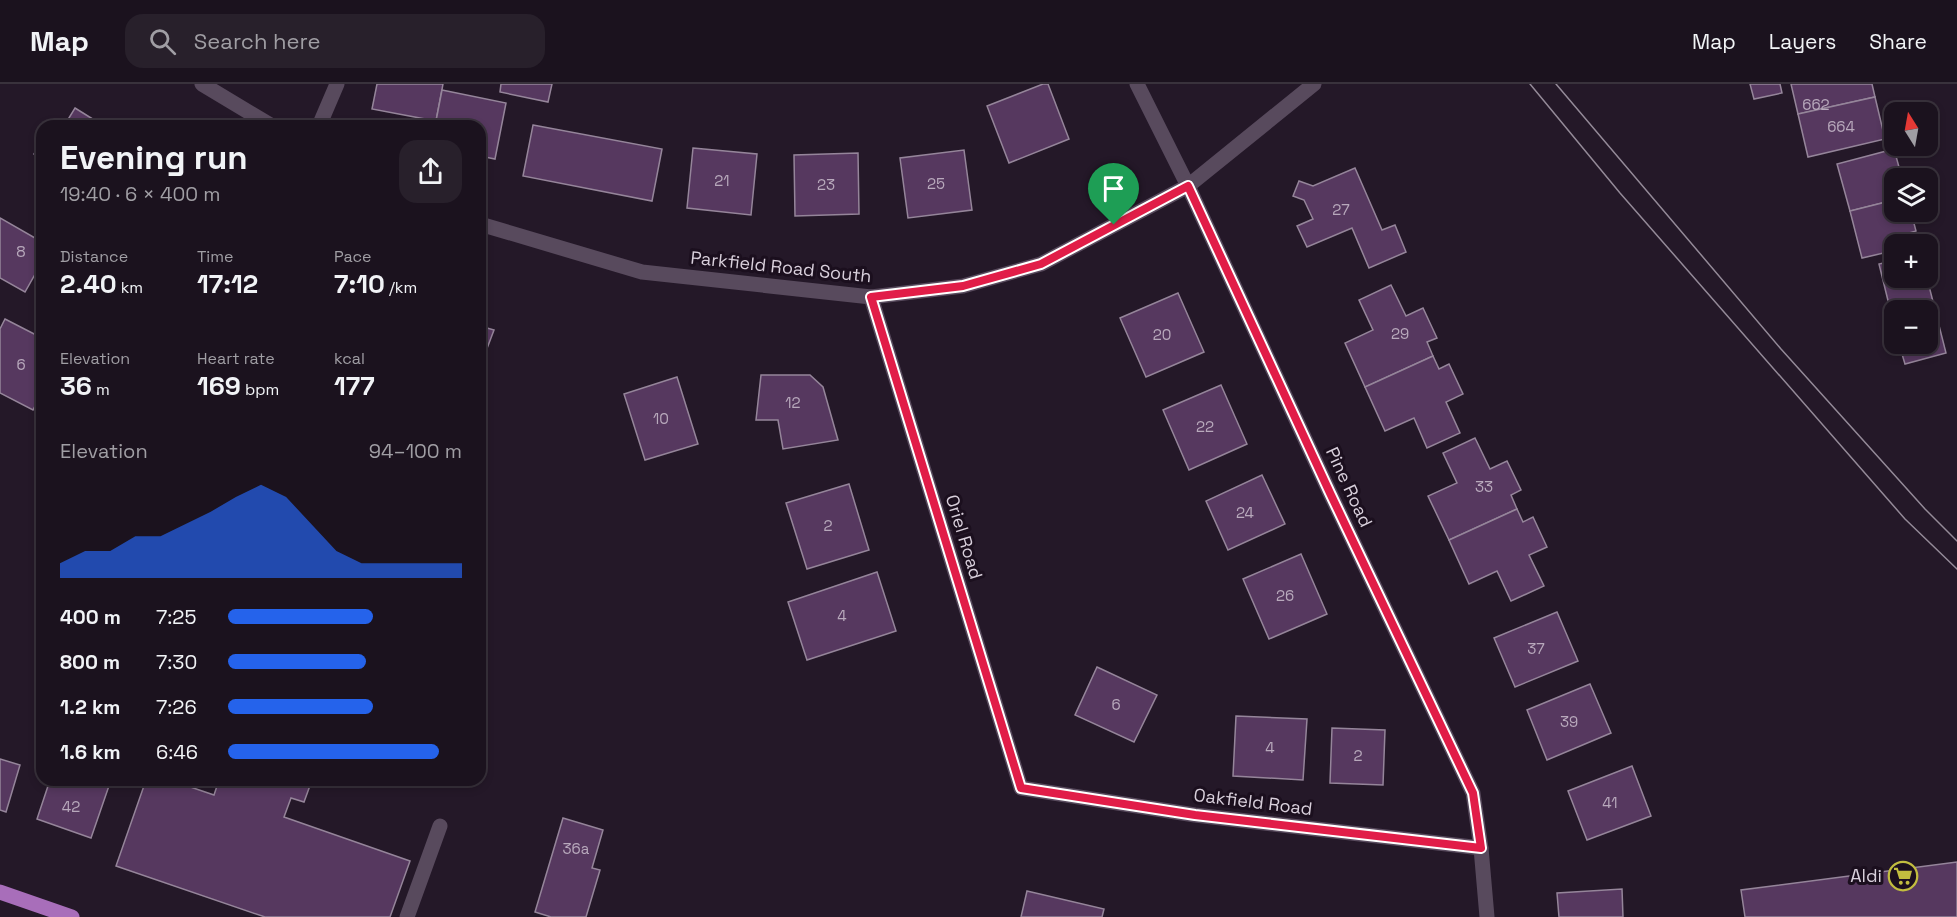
<!DOCTYPE html>
<html lang="en">
<head>
<meta charset="utf-8">
<style>
	body { margin:0; font-family:"Space Grotesk",sans-serif; background:#28202b; color:#f1f3f6; height:100vh; display:flex; flex-direction:column; font-size:22px; white-space:nowrap }
	* { box-sizing:border-box; margin:0 }
	p { font-size:20px; color:#a09ea4 }
	.icon { flex:none; width:33px; height:33px; fill:none; stroke:currentColor; stroke-width:2; stroke-linecap:round; stroke-linejoin:round }
	.map { position:relative; flex:1; overflow:hidden }
	.sheet { position:absolute; left:36px; top:36px; width:450px; height:666px; display:flex; flex-direction:column; background:#1b121e; border-radius:18px; box-shadow:0 3px 9px #0003,0 0 0 2px #39323c }
	.sheet>* { flex:none }
	.needle { width:39px; rotate:349deg }
	.controls { position:absolute; left:1884px; top:18px; display:grid; gap:12px }
	.controls a { display:grid; place-items:center; width:54px; height:54px; border-radius:12px; background:#1b121e; box-shadow:0 3px 9px #0003,0 0 0 2px #39323c; font-size:30px }
	.pin { position:absolute; display:grid; place-items:center; width:51px; height:51px; color:#fff; margin:-62px -26px; border-radius:50% 50% 50% 0; rotate:-45deg; box-shadow:0 0 6px #0007 }
	.pin .icon { rotate:45deg }
	.round { display:grid; place-items:center; flex:none; width:63px; height:63px; border-radius:18px; background:#28202b }
	.head { display:flex; align-items:center; justify-content:space-between; height:102px; padding:0 24px }
	h1 { font-size:33px; font-weight:600; line-height:45px }
	.stats { display:grid; grid-template-columns:repeat(3,1fr); gap:9px; height:102px; padding:6px 24px }
	.stats div { display:grid; align-content:center }
	.stats b { font-size:26px; font-weight:600 }
	.stats small { font-size:16px; font-weight:400 }
	.stats p { font-size:16px }
	.chart { height:168px; padding:12px 24px }
	.chart p { display:flex; justify-content:space-between }
	.chart svg { width:100%; height:108px; margin-top:6px; fill:#2563eb; opacity:.7 }
	ul { padding:0 24px; list-style:none; font-size:20px }
	li { display:grid; grid-template-columns:96px 72px 1fr; align-items:center; height:45px }
	li i { height:15px; border-radius:8px; background:#2563eb }
	header { display:flex; align-items:center; gap:36px; box-sizing:border-box; height:84px; padding:0 30px; background:#1b121e; border-bottom:2px solid #39323c }
	header strong { font-size:28px }
	nav { display:flex; gap:33px; margin-inline-start:auto; font-size:21px }
	.search { width:420px; height:54px; background:#28202b; display:flex; align-items:center; gap:15px; box-sizing:border-box; padding:0 21px; border-radius:18px; color:#a09ea4; font-size:22px }
	.map>svg:first-child { display:block }
</style>
</head>
<body>
<header>
<strong>Map</strong>
<div class="search"><svg class="icon" aria-label="search" viewBox="0 0 24 24"><circle cx="10" cy="10" r="6"/><path d="M15 15l6 6"/></svg>Search here</div>
<nav><a>Map</a><a>Layers</a><a>Share</a></nav>
</header>
<div class="map">
<svg width="1957" height="833" viewBox="0 0 1957 833">
	<rect width="100%" height="100%" fill="#241828"/>
	<g fill="#56385f" stroke="#95859a" stroke-width="1.5">
		<polygon points="377,0 443,0 436,37 372,25"/>
		<polygon points="501,0 552,0 548,18 500,8"/>
		<polygon points="1043,0 1048,0 1069,55 1009,79 987,22"/>
		<polygon points="1750,0 1780,0 1782,9 1754,15"/>
		<polygon points="1791,0 1872,0 1875,13 1798,30"/>
		<polygon points="442,6 506,19 495,75 480,72 480,42 435,42"/>
		<polygon points="1875,13 1885,55 1808,73 1798,30"/>
		<polygon points="75,24 104,42 64,42"/>
		<polygon points="533,41 662,65 652,117 523,92"/>
		<polygon points="42,57 42,75 34,70"/>
		<polygon points="693,64 757,70 751,131 687,124"/>
		<polygon points="1894,65 1902,94 1894,94 1894,116 1850,127 1837,80"/>
		<polygon points="964,66 972,126 908,134 900,74"/>
		<polygon points="858,69 859,130 795,132 794,71"/>
		<polygon points="1355,84 1382,146 1395,141 1406,168 1369,184 1352,144 1307,163 1297,142 1313,135 1304,116 1293,112 1299,97 1313,102"/>
		<polygon points="1894,116 1894,128 1911,128 1916,147 1885,156 1888,168 1862,174 1850,127"/>
		<polygon points="0,134 42,158 42,178 25,208 0,194"/>
		<polygon points="1916,152 1918,160 1901,160 1900,157"/>
		<polygon points="1894,167 1894,194 1927,194 1946,269 1905,280 1899,260 1928,260 1928,226 1894,226 1894,241 1879,180 1892,177 1890,168"/>
		<polygon points="1391,201 1406,232 1423,224 1437,254 1427,258 1433,272 1365,303 1345,259 1373,246 1359,216"/>
		<polygon points="1178,209 1204,268 1146,293 1120,234"/>
		<polygon points="5,235 42,254 42,308 33,326 0,309 0,245"/>
		<polygon points="480,242 494,246 480,283"/>
		<polygon points="1433,272 1439,285 1449,280 1463,310 1446,318 1460,349 1427,364 1414,334 1385,347 1365,303"/>
		<polygon points="761,291 810,291 823,303 838,356 783,365 778,336 756,336"/>
		<polygon points="677,293 698,360 645,376 624,310"/>
		<polygon points="1221,301 1247,360 1189,386 1163,326"/>
		<polygon points="1475,354 1490,385 1507,377 1521,406 1511,411 1517,425 1449,456 1428,412 1457,399 1443,369"/>
		<polygon points="1262,391 1285,440 1228,466 1206,417"/>
		<polygon points="849,400 869,466 807,485 786,419"/>
		<polygon points="1517,425 1523,438 1533,433 1547,463 1529,471 1544,502 1511,517 1497,487 1469,500 1449,456"/>
		<polygon points="1301,470 1327,530 1269,555 1243,495"/>
		<polygon points="877,488 896,547 807,576 788,518"/>
		<polygon points="1557,528 1578,577 1515,603 1494,554"/>
		<polygon points="1097,583 1157,611 1134,658 1075,631"/>
		<polygon points="1590,600 1611,649 1547,676 1527,626"/>
		<polygon points="1236,632 1307,635 1303,696 1233,692"/>
		<polygon points="1332,644 1385,646 1383,701 1330,699"/>
		<polygon points="0,675 20,681 6,728 0,726"/>
		<polygon points="1632,682 1651,732 1587,756 1568,707"/>
		<polygon points="50,696 111,696 91,754 37,735"/>
		<polygon points="146,696 170,696 214,711 219,696 312,696 304,718 291,714 284,733 410,777 390,833 265,833 116,782"/>
		<polygon points="563,734 603,746 592,784 600,786 586,833 551,833 535,828"/>
		<polygon points="1957,778 1957,833 1745,833 1741,806"/>
		<polygon points="1622,805 1623,833 1559,833 1557,809"/>
		<polygon points="1027,807 1104,825 1102,833 1021,833"/>
	</g>
	<g fill="none" stroke-linecap="round" stroke-linejoin="round">
		<g stroke="#584a5d" stroke-width="15">
			<polyline points="319,42 337,0"/>
			<polyline points="407,833 440,742"/>
		</g>
		<g stroke="#584a5d" stroke-width="15">
			<polyline points="202,0 272,42"/>
			<polyline points="1137,0 1188,102 1330,409 1473,709 1481,764 1487,833"/>
			<polyline points="480,140 642,188 871,213 963,202 1041,180 1188,102 1314,0"/>
			<polyline points="871,213 1021,704 1195,731 1481,764"/>
		</g>
		<polyline stroke="#a86eba" stroke-width="15" points="0,808 72,833"/>
		<g stroke="#948a98" stroke-width="1.5">
			<polyline points="1530,0 1620,109 1905,435 1957,485"/>
			<polyline points="1556,0 1781,265 1925,425 1957,457"/>
		</g>
	</g>
	<g fill="none" stroke-linecap="round" stroke-linejoin="round">
		<g stroke="#fff" stroke-width="12">
			<polygon id="route" points="1188,102 1330,409 1473,709 1481,764 1195,731 1021,704 871,213 963,202 1041,180"/>
		</g>
		<use href="#route" stroke="#e11d48" stroke-width="8"/>
	</g>
	<defs>
		<g id="supermarket-ring" transform="scale(1.5)"><circle r="9.5" fill="#1b0f1e" stroke="#c2bd3f" stroke-width="1.5"/><path d="M-6-5.5h2.5l.6 2H6L4.5 2H-2.5L-4.4-4H-6ZM-1.5 3.2a1.3 1.3 0 1 0 .1 0ZM3 3.2a1.3 1.3 0 1 0 .1 0Z" fill="#c2bd3f"/></g>
	</defs>
	<g fill-rule="evenodd">
		<use href="#supermarket-ring" x="1903" y="792"/>
	</g>
	<g text-anchor="middle" stroke-width="6" stroke-linejoin="round" paint-order="stroke">
		<g font-size="15" fill="#b8a9bc">
			<text x="1816" y="26">662</text>
			<text x="1841" y="48">664</text>
			<text x="722" y="102">21</text>
			<text x="936" y="105">25</text>
			<text x="826" y="106">23</text>
			<text x="1341" y="131">27</text>
			<text x="21" y="173">8</text>
			<text x="1400" y="255">29</text>
			<text x="1162" y="256">20</text>
			<text x="21" y="286">6</text>
			<text x="793" y="324">12</text>
			<text x="661" y="340">10</text>
			<text x="1205" y="348">22</text>
			<text x="1484" y="408">33</text>
			<text x="1245" y="434">24</text>
			<text x="828" y="447">2</text>
			<text x="1285" y="517">26</text>
			<text x="842" y="537">4</text>
			<text x="1536" y="570">37</text>
			<text x="1116" y="626">6</text>
			<text x="1569" y="643">39</text>
			<text x="1270" y="669">4</text>
			<text x="1358" y="677">2</text>
			<text x="1610" y="724">41</text>
			<text x="71" y="728">42</text>
			<text x="576" y="770">36a</text>
		</g>
		<g font-size="18" fill="#d8cfdb" stroke="#1b0f1e">
			<text transform="translate(781 183) rotate(6)" y="6">Parkfield Road South</text>
			<text transform="translate(1349 403) rotate(65)" y="6">Pine Road</text>
			<text transform="translate(964 453) rotate(73)" y="6">Oriel Road</text>
			<text transform="translate(1253 718) rotate(7)" y="6">Oakfield Road</text>
		</g>
		<g font-size="18" fill="#d8cfdb" stroke="#1b0f1e" text-anchor="end">
			<text x="1882" y="798">Aldi</text>
		</g>
	</g>
</svg>
<div class="controls">
<a><svg class="needle" viewBox="-14 -14 28 28"><path d="M0-13l5 13h-10z" fill="#e53935"/><path d="M0 13l5-13h-10z" fill="#a09ea4"/></svg></a>
<a><svg class="icon" aria-label="layers" viewBox="0 0 24 24"><path d="M12 4l9 5-9 5-9-5zM3 14l9 5 9-5"/></svg></a>
<a>+</a>
<a>−</a>
</div>
<div class="pin" style="left:1114px;top:141px;background:#1e9e55"><svg class="icon" aria-label="arrive" viewBox="0 0 24 24"><path d="M6 21V4h12l-3 4 3 4H6"/></svg></div>
<section class="sheet">
<div class="head"><div><h1>Evening run</h1><p>19:40 · 6 × 400 m</p></div><a class="round"><svg class="icon" aria-label="share" viewBox="0 0 24 24"><path d="M12 15V3M7 8l5-5 5 5M5 13v7h14v-7"/></svg></a></div>
<div class="stats">
<div><p>Distance</p><b>2.40<small> km</small></b></div>
<div><p>Time</p><b>17:12</b></div>
<div><p>Pace</p><b>7:10<small> /km</small></b></div>
</div>
<div class="stats">
<div><p>Elevation</p><b>36<small> m</small></b></div>
<div><p>Heart rate</p><b>169<small> bpm</small></b></div>
<div><p>kcal</p><b>177</b></div>
</div>
<div class="chart"><p><span>Elevation</span>94–100 m</p>
<svg viewBox="0 0 160 44" preserveAspectRatio="none"><path d="M0 44V38L10 33L20 33L30 27L40 27L50 22L60 17L70 11L80 6L90 11L100 22L110 33L120 38L130 38L140 38L150 38L160 38V44z"/></svg>
</div>
<ul>
<li><b>400 m</b>7:25<i style="width:62%"></i></li>
<li><b>800 m</b>7:30<i style="width:59%"></i></li>
<li><b>1.2 km</b>7:26<i style="width:62%"></i></li>
<li><b>1.6 km</b>6:46<i style="width:90%"></i></li>
</ul>
</section>
</div>
</body>
</html>
